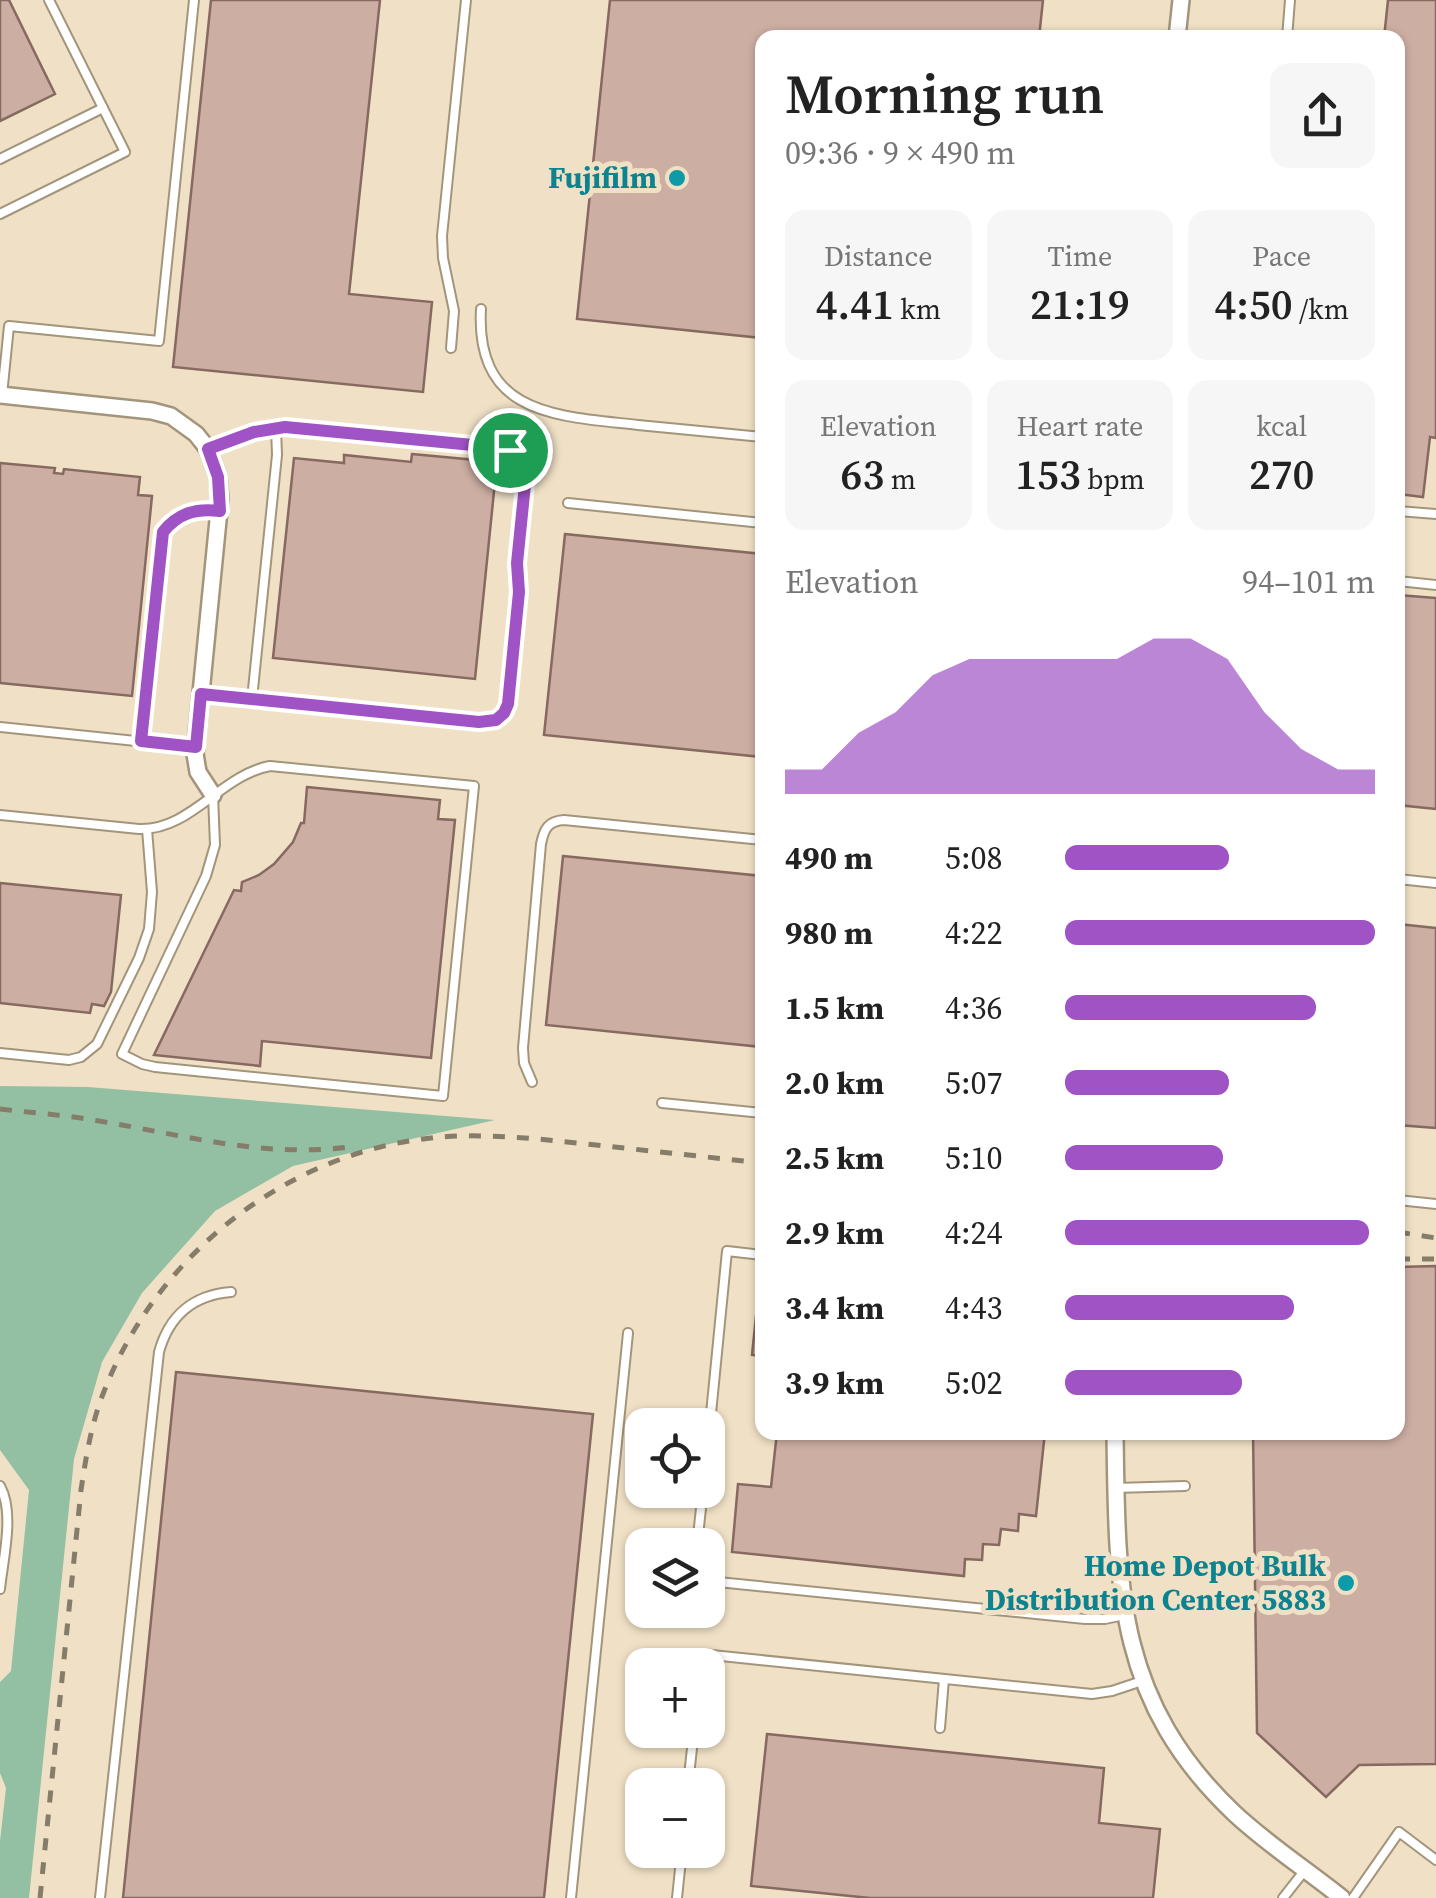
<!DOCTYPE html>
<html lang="en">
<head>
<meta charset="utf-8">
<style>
	body { margin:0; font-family:"Source Serif 4",serif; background:#f6f6f6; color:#222; height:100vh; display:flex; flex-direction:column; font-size:38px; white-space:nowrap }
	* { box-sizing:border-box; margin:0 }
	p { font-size:32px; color:#767676 }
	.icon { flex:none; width:55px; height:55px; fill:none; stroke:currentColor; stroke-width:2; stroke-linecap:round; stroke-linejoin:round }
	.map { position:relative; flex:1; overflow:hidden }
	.details { position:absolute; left:755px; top:30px; width:650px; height:1410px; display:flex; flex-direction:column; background:#fff; border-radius:20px; box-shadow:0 2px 8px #0004 }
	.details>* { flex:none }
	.controls { position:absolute; left:625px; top:1408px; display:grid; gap:20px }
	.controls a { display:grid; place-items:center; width:100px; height:100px; border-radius:20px; background:#fff; box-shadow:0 2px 8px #0004; font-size:50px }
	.pin { position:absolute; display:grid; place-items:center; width:85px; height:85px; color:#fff; margin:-42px; border:5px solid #fff; border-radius:50%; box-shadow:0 2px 10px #0007 }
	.round { display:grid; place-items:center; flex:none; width:105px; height:105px; border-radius:20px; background:#f6f6f6 }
	.headline { display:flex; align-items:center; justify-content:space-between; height:170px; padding:0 30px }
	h1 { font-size:55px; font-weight:600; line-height:75px }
	.figures { display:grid; grid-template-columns:repeat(3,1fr); gap:15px; height:170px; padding:10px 30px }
	.figures div { display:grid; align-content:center; border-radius:20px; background:#f6f6f6; text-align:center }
	.figures b { font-size:42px; font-weight:600 }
	.figures small { font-size:28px; font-weight:400 }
	.figures p { font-size:28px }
	.chart { height:280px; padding:20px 30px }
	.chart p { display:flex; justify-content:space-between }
	.chart svg { width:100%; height:180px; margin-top:10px; fill:#a053c5; opacity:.7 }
	ul { padding:0 30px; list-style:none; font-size:32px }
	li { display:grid; grid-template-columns:160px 120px 1fr; align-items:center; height:75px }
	li i { height:25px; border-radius:12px; background:#a053c5 }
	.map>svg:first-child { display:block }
</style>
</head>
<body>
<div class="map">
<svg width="1436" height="1898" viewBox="0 0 1436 1898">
	<rect width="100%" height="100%" fill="#f0e1c6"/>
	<polygon fill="#93c0a2" points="0,1086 88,1087 495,1120 293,1166 215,1211 142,1293 102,1362 74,1459 29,1898 0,1898 0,1841 6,1788 0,1773 0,1682 11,1671 29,1490 0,1450"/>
	<g fill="#cdaea3" stroke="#866960" stroke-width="2.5">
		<polygon points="0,0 9,0 55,94 0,121"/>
		<polygon points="211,0 380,0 349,294 432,302 423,392 173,367"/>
		<polygon points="610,0 1043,0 1039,38 762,38 762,338 577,319"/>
		<polygon points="1388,0 1436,0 1436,438 1430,437 1423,497 1398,494 1398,38 1384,38"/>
		<polygon points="412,454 497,462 475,679 273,658 294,458 344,463 344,455 411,462"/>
		<polygon points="0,463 55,468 54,473 63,474 64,469 140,477 138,495 152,496 132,696 0,683"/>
		<polygon points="565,534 762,554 762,757 544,735"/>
		<polygon points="1398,595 1436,598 1436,809 1398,805"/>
		<polygon points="307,787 440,800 438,819 455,820 431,1058 262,1041 260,1066 154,1055 234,890 241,891 242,882 259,875 274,864 293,842 301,823 304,823"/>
		<polygon points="563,856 762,876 762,1047 546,1025"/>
		<polygon points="0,883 121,895 111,992 104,1006 92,1004 90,1013 0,1003"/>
		<polygon points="1398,924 1436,928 1436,1128 1398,1125"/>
		<polygon points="1436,1266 1436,1764 1359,1765 1326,1797 1257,1733 1253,1432 1398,1432 1398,1267"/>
		<polygon points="759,1287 762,1287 762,1356 752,1355"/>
		<polygon points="176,1372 593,1414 544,1898 123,1898"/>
		<polygon points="777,1432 1045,1432 1036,1516 1019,1514 1018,1531 1001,1529 999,1545 983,1544 982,1560 965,1559 964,1576 732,1552 738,1484 771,1487"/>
		<polygon points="767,1734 1104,1768 1099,1823 1160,1829 1153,1898 870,1898 751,1886"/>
	</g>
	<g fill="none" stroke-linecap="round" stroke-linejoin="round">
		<g stroke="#a3957b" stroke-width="12">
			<g id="service">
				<polyline points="1287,38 1290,0"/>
				<polyline points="0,159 103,108"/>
				<polyline points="0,214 125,152 49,0"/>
				<path d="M481,309c-6,107 77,107 157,116 42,4 83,8 124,12"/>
				<polyline points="451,348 454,311 443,258 442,236 466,0"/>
				<polyline points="2,395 9,326 159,341 194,0"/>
				<polyline points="568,503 762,523"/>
				<polyline points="1398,511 1436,514"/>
				<polyline points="1398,581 1436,585"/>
				<path d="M202,694l277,28c17,1 26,-6 29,-23l11,-102 -2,-34 9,-88 -5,-19 -17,-8 -199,-20c-34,-2 -66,7 -97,21"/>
				<polyline points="252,699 277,455 276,428"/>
				<polyline points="0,727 194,747"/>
				<path d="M141,741l22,-209c15,-19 33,-23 57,-21"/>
				<path d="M0,815l139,14c51,2 82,-54 131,-63l204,20 -31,310 -288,-29 -13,-3 -20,-10 84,-178 9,-31 -2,-50"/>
				<polyline points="1398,879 1436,883"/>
				<polyline points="0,1053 69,1060 81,1057 97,1044 139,958 149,929 152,892 147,829"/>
				<path d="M532,1082l-8,-19 -1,-15 18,-204c3,-15 7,-23 23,-24l198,20"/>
				<polyline points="662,1103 762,1113"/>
				<polyline points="1398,1200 1436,1204"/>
				<polyline points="708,1444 727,1251 762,1255"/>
				<path d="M0,1486c15,27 3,73 0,103"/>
				<polyline points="1115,1488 1185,1486"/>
				<polyline points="697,1545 703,1490"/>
				<polyline points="708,1581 1085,1619 1105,1619 1124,1615"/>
				<polyline points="700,1665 702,1654 1092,1694 1112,1691 1142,1681"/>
				<polyline points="940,1728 944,1679"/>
				<polyline points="688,1785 694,1730"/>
				<path d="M100,1898l59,-546c10,-36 34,-57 72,-60"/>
				<polyline points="571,1898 628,1333"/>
				<polyline points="677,1898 682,1850"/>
				<polyline points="1283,1898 1305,1870"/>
				<polyline points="1353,1898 1399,1832 1436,1860"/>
			</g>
		</g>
		<g stroke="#a3957b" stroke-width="20">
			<g id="minor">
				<polyline points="1177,38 1181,0"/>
				<polyline points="0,395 152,411 171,416 196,434 208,449 218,477 220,500 195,754 198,772 213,795"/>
				<path d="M1115,1432c2,153 0,268 119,381 33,31 73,57 108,85"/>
			</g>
		</g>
		<use href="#service" stroke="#fff" stroke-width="8"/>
		<use href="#minor" stroke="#fff" stroke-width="15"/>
		<g stroke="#857c6a" stroke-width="5" stroke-dasharray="12 12" stroke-linecap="butt">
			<path d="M0,1109c33,4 66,6 99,12 85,14 163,37 250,26"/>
			<polyline points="1398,1232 1436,1238"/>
			<polyline points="1398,1259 1436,1259"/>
			<path d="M40,1898l41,-408c5,-33 10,-65 22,-96 56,-147 198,-253 356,-258 46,-1 91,4 137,9 55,6 111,12 166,18"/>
		</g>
	</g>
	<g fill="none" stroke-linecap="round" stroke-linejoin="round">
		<g stroke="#fff" stroke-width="20">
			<path id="route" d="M285,427l219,21 17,8 5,19 -9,88 2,29 -11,112 -4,9 -8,7 -17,2 -278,-28 -5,53 -55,-6 22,-209c15,-19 33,-24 57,-21l-2,-34 -10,-28 46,-17z"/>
		</g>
		<use href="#route" stroke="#a053c5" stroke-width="12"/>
	</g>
	<g fill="#0f9aa8" stroke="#f0e1c6" stroke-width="4">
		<circle cx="677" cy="178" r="10"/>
		<circle cx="1346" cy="1583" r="10"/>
	</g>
	<g text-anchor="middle" stroke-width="10" stroke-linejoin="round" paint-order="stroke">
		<g font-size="30" font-weight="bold" fill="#0d838f" stroke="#f0e1c6" text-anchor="end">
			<text x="657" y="188">Fujifilm</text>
			<text x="1326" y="1576">Home Depot Bulk<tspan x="1326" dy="34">Distribution Center 5883</tspan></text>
		</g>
	</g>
</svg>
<div class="controls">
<a><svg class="icon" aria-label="locate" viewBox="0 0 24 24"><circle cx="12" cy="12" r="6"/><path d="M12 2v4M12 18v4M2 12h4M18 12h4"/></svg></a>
<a><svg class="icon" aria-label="layers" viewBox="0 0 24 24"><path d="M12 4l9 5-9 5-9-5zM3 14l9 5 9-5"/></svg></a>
<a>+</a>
<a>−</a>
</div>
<div class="pin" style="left:510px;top:450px;background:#1e9e55"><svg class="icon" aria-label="arrive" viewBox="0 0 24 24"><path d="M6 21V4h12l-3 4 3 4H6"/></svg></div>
<section class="details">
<div class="headline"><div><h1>Morning run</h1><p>09:36 · 9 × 490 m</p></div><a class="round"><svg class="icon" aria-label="share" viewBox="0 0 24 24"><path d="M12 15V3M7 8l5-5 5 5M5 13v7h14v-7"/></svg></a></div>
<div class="figures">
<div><p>Distance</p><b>4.41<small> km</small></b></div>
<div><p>Time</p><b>21:19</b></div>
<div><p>Pace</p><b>4:50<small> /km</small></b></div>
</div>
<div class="figures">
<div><p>Elevation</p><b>63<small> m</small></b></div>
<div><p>Heart rate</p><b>153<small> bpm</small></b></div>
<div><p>kcal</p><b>270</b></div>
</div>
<div class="chart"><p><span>Elevation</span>94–101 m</p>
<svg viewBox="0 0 160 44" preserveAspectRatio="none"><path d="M0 44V38L10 38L20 29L30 24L40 15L50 11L60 11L70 11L80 11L90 11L100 6L110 6L120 11L130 24L140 33L150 38L160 38V44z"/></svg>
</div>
<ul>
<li><b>490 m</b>5:08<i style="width:53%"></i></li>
<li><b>980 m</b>4:22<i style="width:100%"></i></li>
<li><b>1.5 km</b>4:36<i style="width:81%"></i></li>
<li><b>2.0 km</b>5:07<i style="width:53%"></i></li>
<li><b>2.5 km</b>5:10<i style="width:51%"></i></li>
<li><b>2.9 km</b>4:24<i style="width:98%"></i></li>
<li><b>3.4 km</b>4:43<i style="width:74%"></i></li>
<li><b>3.9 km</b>5:02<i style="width:57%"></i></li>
</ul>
</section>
</div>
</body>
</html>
